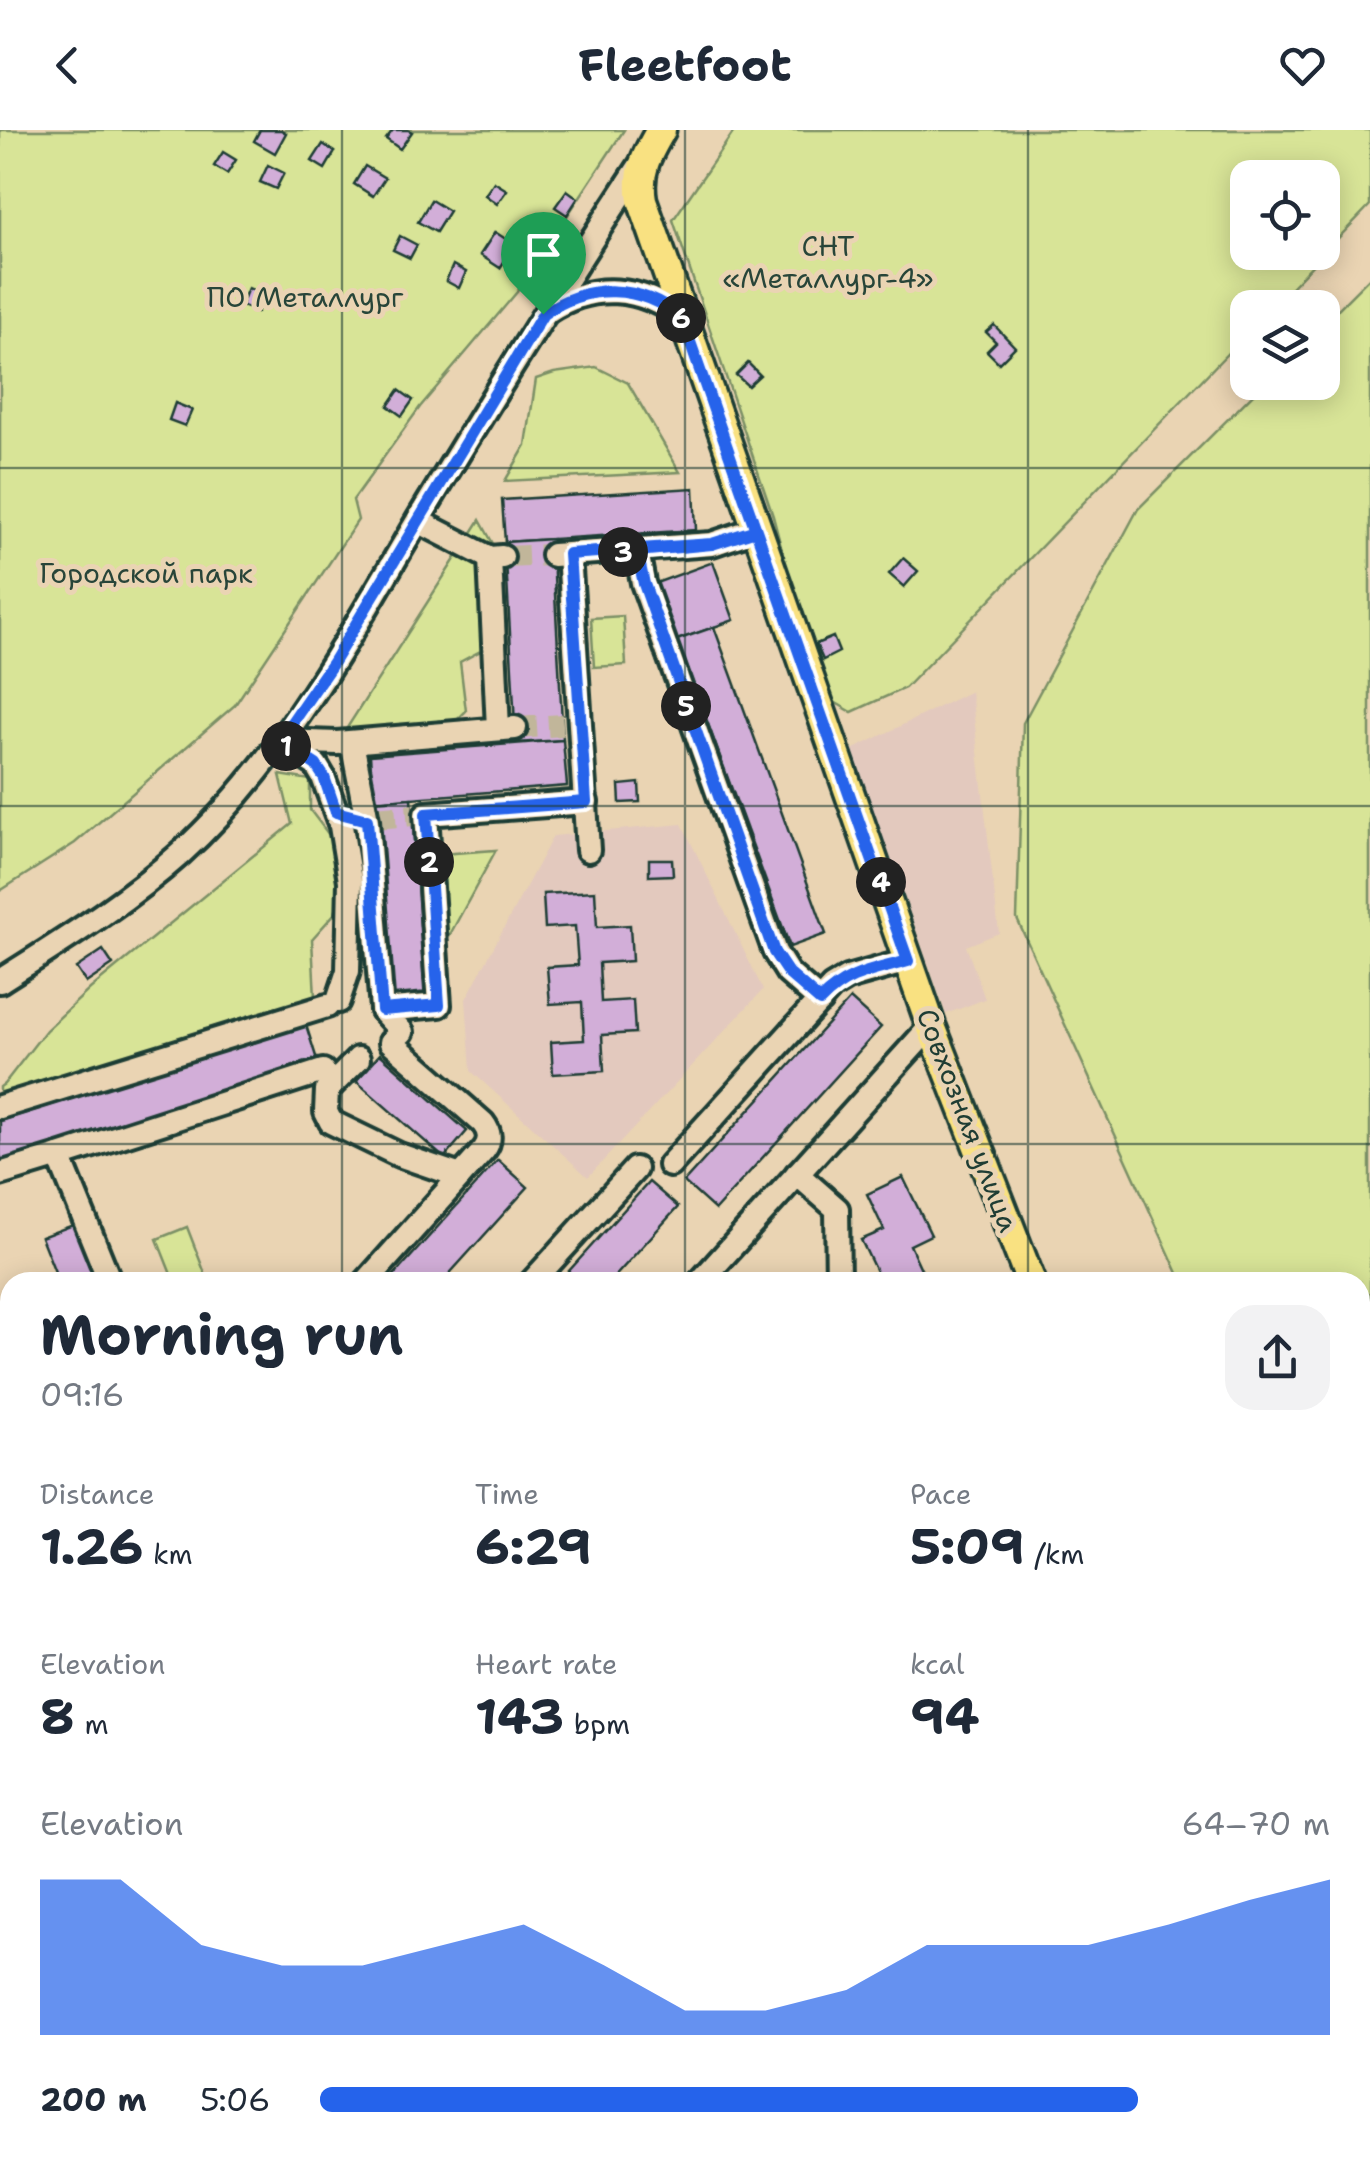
<!DOCTYPE html>
<html lang="en">
<head>
<meta charset="utf-8">
<style>
	body { margin:0; font-family:"Shantell Sans",sans-serif; background:#f2f2f3; color:#1f2937; height:100vh; display:flex; flex-direction:column; font-size:38px; white-space:nowrap }
	* { box-sizing:border-box; margin:0 }
	p { font-size:32px; color:#747a83 }
	.icon { flex:none; width:55px; height:55px; fill:none; stroke:currentColor; stroke-width:2; stroke-linecap:round; stroke-linejoin:round }
	.map { position:relative; flex:1; overflow:hidden }
	.drawer { position:absolute; left:0px; top:1142px; width:1370px; height:888px; display:flex; flex-direction:column; background:#fff; border-radius:30px 30px 0 0; box-shadow:0 5px 25px #0003 }
	.drawer>* { flex:none }
	.fabs { position:absolute; left:1230px; top:30px; display:grid; gap:20px }
	.fabs a { display:grid; place-items:center; width:110px; height:110px; border-radius:20px; background:#fff; box-shadow:0 5px 25px #0003; font-size:50px }
	.pin { position:absolute; display:grid; place-items:center; width:85px; height:85px; color:#fff; margin:-102px -42px; border-radius:50% 50% 50% 0; rotate:-45deg; box-shadow:0 0 10px #0007 }
	.pin .icon { rotate:45deg }
	.km { position:absolute; width:50px; height:50px; margin:-25px; border-radius:50%; background:#222; color:#fff; font-size:28px; line-height:50px; text-align:center }
	.round { display:grid; place-items:center; flex:none; width:105px; height:105px; border-radius:30px; background:#f2f2f3 }
	.overview { display:flex; align-items:center; justify-content:space-between; height:170px; padding:0 40px }
	h1 { font-size:55px; font-weight:700; line-height:75px }
	.metrics { display:grid; grid-template-columns:repeat(3,1fr); gap:15px; height:170px; padding:10px 40px }
	.metrics div { display:grid; align-content:center }
	.metrics b { font-size:50px; font-weight:700 }
	.metrics small { font-size:28px; font-weight:400 }
	.metrics p { font-size:28px }
	.chart { height:280px; padding:20px 40px }
	.chart p { display:flex; justify-content:space-between }
	.chart svg { width:100%; height:180px; margin-top:10px; fill:#2563eb; opacity:.7 }
	ul { padding:0 40px; list-style:none; font-size:32px }
	li { display:grid; grid-template-columns:160px 120px 1fr; align-items:center; height:75px }
	li i { height:25px; border-radius:12px; background:#2563eb }
	header { display:flex; justify-content:space-between; align-items:center; height:130px; padding:0 40px; background:#fff; font-size:45px; font-weight:700 }
	.map>svg:first-child { display:block }
</style>
</head>
<body>
<header><svg class="icon" aria-label="back" viewBox="0 0 24 24"><path d="M15 5l-7 7 7 7"/></svg>Fleetfoot<svg class="icon" aria-label="heart" viewBox="0 0 24 24"><path d="M12 20l-8-8c-3-5 5-10 8-4 3-6 11-1 8 4z"/></svg></header>
<div class="map">
<svg width="1370" height="2029" viewBox="0 0 1370 2029">
	<rect width="100%" height="100%" fill="#ead4b3"/>
	<filter id="ink" filterUnits="userSpaceOnUse"><feTurbulence type="fractalNoise" baseFrequency=".01" numOctaves="2"/><feDisplacementMap in="SourceGraphic" scale="20" xChannelSelector="R" yChannelSelector="G"/><feConvolveMatrix kernelMatrix="1 2 1 2 8 2 1 2 1" color-interpolation-filters="sRGB"/></filter>
	<g filter="url(#ink)">
		<g fill="#e3c9be">
			<polygon points="971,561 999,803 966,816 985,869 946,884 852,620"/>
			<polygon points="682,694 763,860 588,1047 471,941 466,869 553,706"/>
			<polygon points="10,1348 10,1619 0,1622 0,1352"/>
			<polygon points="671,2020 845,2020 837,2029 681,2029"/>
			<polygon points="1057,2020 1192,2020 1192,2029 1047,2029"/>
		</g>
		<g fill="#d8e497" stroke="#7c9066" stroke-width="2.5" fill-rule="evenodd">
			<polygon points="0,0 624,0 517,162 420,277 353,370 358,390 235,575 75,713 0,761"/>
			<path d="M735,0h635v75l-98,102 -24,1 -1,25 -342,355 -53,24 -23,-13 -32,-91 -24,-92 -100,-296zM1248,48h74v74h-74z"/>
			<polygon points="1370,147 1370,1565 1360,1543 1360,1152 1182,1152 1017,789 1023,593 1138,379 1264,253 1322,252 1323,194"/>
			<polygon points="596,237 628,253 680,342 505,351 526,315 536,249 554,243"/>
			<polygon points="480,390 496,419 495,448 480,463 503,488 484,519 460,532 466,581 450,597 343,604"/>
			<polygon points="623,486 626,535 594,537 591,488"/>
			<polygon points="280,645 310,650 310,680 329,705 346,754 335,783 312,809 316,888 0,986 0,957 4,954 46,900 90,859 292,694"/>
			<polygon points="496,720 447,810 441,724"/>
			<polygon points="187,1097 206,1146 190,1152 174,1152 157,1109"/>
			<polygon points="10,1393 10,1548 0,1520 0,1394"/>
		</g>
		<g fill="#d2aed8" stroke="#1f3d34" stroke-width="2.5">
			<polygon points="260,0 281,0 286,3 275,23 254,11"/>
			<polygon points="393,0 408,0 412,2 400,19 386,9"/>
			<polygon points="323,14 335,22 325,39 312,31"/>
			<polygon points="223,22 236,30 227,44 214,36"/>
			<polygon points="268,35 284,43 276,59 260,52"/>
			<polygon points="365,36 385,48 373,66 354,54"/>
			<polygon points="494,52 507,60 497,74 485,65"/>
			<polygon points="567,60 578,68 567,85 555,77"/>
			<polygon points="431,70 449,81 436,102 418,92"/>
			<polygon points="495,102 515,115 500,138 480,125"/>
			<polygon points="400,106 417,115 410,128 393,120"/>
			<polygon points="453,135 466,142 459,158 446,151"/>
			<polygon points="248,158 265,165 257,182 241,175"/>
			<polygon points="994,195 1015,217 999,233 987,221 996,212 986,202"/>
			<polygon points="748,233 760,245 748,256 736,245"/>
			<polygon points="399,260 413,270 402,286 388,276"/>
			<polygon points="175,273 192,280 185,296 169,290"/>
			<polygon points="694,358 696,400 505,412 502,370"/>
			<polygon points="552,409 563,610 516,613 505,412"/>
			<polygon points="903,428 918,441 904,457 889,444"/>
			<polygon points="713,432 734,490 677,510 656,453"/>
			<polygon points="714,497 826,804 790,817 677,510"/>
			<polygon points="833,507 839,522 823,530 816,514"/>
			<polygon points="563,610 567,656 373,671 370,625"/>
			<polygon points="639,653 640,672 620,673 619,655"/>
			<polygon points="411,668 425,865 387,868 373,671"/>
			<polygon points="649,729 672,729 673,745 649,746"/>
			<polygon points="595,761 597,797 630,795 632,831 599,833 601,872 633,870 635,903 602,905 604,941 553,944 551,912 584,910 582,872 550,874 547,837 578,835 575,796 545,798 543,764"/>
			<polygon points="103,820 113,835 86,853 76,838"/>
			<polygon points="850,869 881,897 715,1080 684,1052"/>
			<polygon points="306,895 318,933 2,1032 0,1025 0,991"/>
			<polygon points="380,924 467,1001 444,1028 356,951"/>
			<polygon points="498,1030 528,1057 442,1152 388,1152"/>
			<polygon points="903,1047 931,1105 910,1115 922,1141 897,1152 881,1152 861,1110 884,1100 867,1064"/>
			<polygon points="649,1052 678,1077 610,1152 559,1152"/>
			<polygon points="73,1095 96,1152 59,1152 41,1107"/>
			<polygon points="0,1242 10,1267 10,1295 0,1299"/>
			<polygon points="10,1669 10,1709 0,1712 0,1672"/>
			<polygon points="10,1828 10,1870 0,1873 0,1831"/>
			<polygon points="419,2020 470,2020 481,2029 429,2029"/>
			<polygon points="1198,2020 1229,2020 1230,2029 1199,2029"/>
		</g>
		<g fill="none" stroke-linecap="round" stroke-linejoin="round">
			<g stroke="#c1b69a" stroke-width="22" stroke-dasharray="22 11" stroke-linecap="butt">
				<polyline points="506,427 553,425"/>
				<polyline points="515,598 563,595"/>
				<polyline points="374,688 413,685"/>
			</g>
			<g stroke="#1f3d34" stroke-width="30">
				<g id="minor">
					<path d="M548,181c44,-29 94,-26 134,8"/>
					<polyline points="418,391 490,428 502,427"/>
					<polyline points="637,421 643,453 775,822 788,843 820,871"/>
					<polyline points="569,424 588,720"/>
					<polyline points="553,425 712,414 756,399"/>
					<polyline points="490,428 498,599"/>
					<polyline points="279,611 316,635 323,647 341,696 350,751 348,841 338,871"/>
					<polyline points="280,611 337,613 515,598"/>
					<polyline points="352,612 367,690 382,880"/>
					<path d="M0,851c61,-39 125,-78 180,-127 103,-93 171,-221 241,-339 72,-119 145,-237 222,-354"/>
					<polyline points="358,929 327,960 326,982 331,992 399,1025 460,1046"/>
					<polyline points="0,977 327,876"/>
					<polyline points="670,1035 832,857 847,848 908,831"/>
					<polyline points="0,1044 59,1026"/>
					<polyline points="797,1044 837,1079 838,1152"/>
					<polyline points="110,1152 59,1026 323,941"/>
					<path d="M366,1152l118,-132c7,-9 6,-18 -1,-27l-92,-81 11,-10 -20,-22 57,-5 -13,-191 160,-12"/>
					<polyline points="532,1152 635,1039"/>
					<polyline points="700,1152 931,896"/>
					<polyline points="0,1193 10,1217"/>
					<polyline points="0,1665 10,1662"/>
					<polyline points="0,1746 10,1743"/>
					<polyline points="0,1813 10,1810"/>
					<polyline points="0,2002 10,2007"/>
					<polyline points="65,2020 80,2023 112,2020"/>
					<polyline points="137,2020 140,2029"/>
					<polyline points="174,2020 177,2029"/>
					<polyline points="288,2020 295,2027 302,2029"/>
					<polyline points="505,2020 516,2029"/>
					<polyline points="555,2029 562,2020"/>
				</g>
			</g>
			<g stroke="#1f3d34" stroke-width="35">
				<g id="major">
					<path d="M661,0c-14,24 -24,41 -19,70l289,826 100,256"/>
					<polyline points="1360,1874 1370,1896"/>
				</g>
			</g>
			<use href="#minor" stroke="#ead4b3" stroke-width="22"/>
			<use href="#major" stroke="#f9e181" stroke-width="28"/>
		</g>
	</g>
	<g fill="none" stroke-linecap="round" stroke-linejoin="round" filter="url(#ink)">
		<g stroke="#fff" stroke-width="20">
			<path id="route" d="M543,184l-211,350 -53,77 37,24 8,12 12,35 31,8 15,190 57,-5 -13,-191 160,-12 -17,-248 143,-10 44,-14 152,431c-36,10 -61,12 -88,40l-32,-28 -14,-21 -130,-368 -7,-33 75,-7 44,-14 -74,-211c-42,-36 -94,-36 -139,-5"/>
		</g>
		<use href="#route" stroke="#2563eb" stroke-width="12"/>
	</g>
	<path fill="none" stroke="#1f3d34" stroke-width="2.5" stroke-opacity="0.55" d="M342,0v1152M685,0v1152M1028,0v1152M0,338h1370M0,676h1370M0,1014h1370M0,1353h10M1360,1353h10M0,1691h10M1360,1691h10M342,2020v9M685,2020v9M1028,2020v9"/>
	<g text-anchor="middle" stroke-width="10" stroke-linejoin="round" paint-order="stroke">
		<g font-size="28" fill="#284539" stroke="#ead4b3">
			<text x="828" y="126">СНТ<tspan x="828" dy="32">«Металлург-4»</tspan></text>
			<text x="305" y="177">ПО Металлург</text>
			<text x="146" y="453">Городской парк</text>
		</g>
		<g font-size="28" fill="#1f3d34" stroke="#ead4b3">
			<text transform="translate(968 990) rotate(69)" y="10">Совхозная улица</text>
		</g>
	</g>
</svg>
<div class="fabs">
<a><svg class="icon" aria-label="locate" viewBox="0 0 24 24"><circle cx="12" cy="12" r="6"/><path d="M12 2v4M12 18v4M2 12h4M18 12h4"/></svg></a>
<a><svg class="icon" aria-label="layers" viewBox="0 0 24 24"><path d="M12 4l9 5-9 5-9-5zM3 14l9 5 9-5"/></svg></a>
</div>
<div class="pin" style="left:543px;top:184px;background:#1e9e55"><svg class="icon" aria-label="arrive" viewBox="0 0 24 24"><path d="M6 21V4h12l-3 4 3 4H6"/></svg></div>
<b class="km" style="left:286px;top:616px">1</b>
<b class="km" style="left:429px;top:732px">2</b>
<b class="km" style="left:623px;top:422px">3</b>
<b class="km" style="left:881px;top:752px">4</b>
<b class="km" style="left:686px;top:576px">5</b>
<b class="km" style="left:681px;top:188px">6</b>
<section class="drawer">
<div class="overview"><div><h1>Morning run</h1><p>09:16</p></div><a class="round"><svg class="icon" aria-label="share" viewBox="0 0 24 24"><path d="M12 15V3M7 8l5-5 5 5M5 13v7h14v-7"/></svg></a></div>
<div class="metrics">
<div><p>Distance</p><b>1.26<small> km</small></b></div>
<div><p>Time</p><b>6:29</b></div>
<div><p>Pace</p><b>5:09<small> /km</small></b></div>
</div>
<div class="metrics">
<div><p>Elevation</p><b>8<small> m</small></b></div>
<div><p>Heart rate</p><b>143<small> bpm</small></b></div>
<div><p>kcal</p><b>94</b></div>
</div>
<div class="chart"><p><span>Elevation</span>64–70 m</p>
<svg viewBox="0 0 160 44" preserveAspectRatio="none"><path d="M0 44V6L10 6L20 22L30 27L40 27L50 22L60 17L70 27L80 38L90 38L100 33L110 22L120 22L130 22L140 17L150 11L160 6V44z"/></svg>
</div>
<ul>
<li><b>200 m</b>5:06<i style="width:81%"></i></li>
</ul>
</section>
</div>
</body>
</html>
